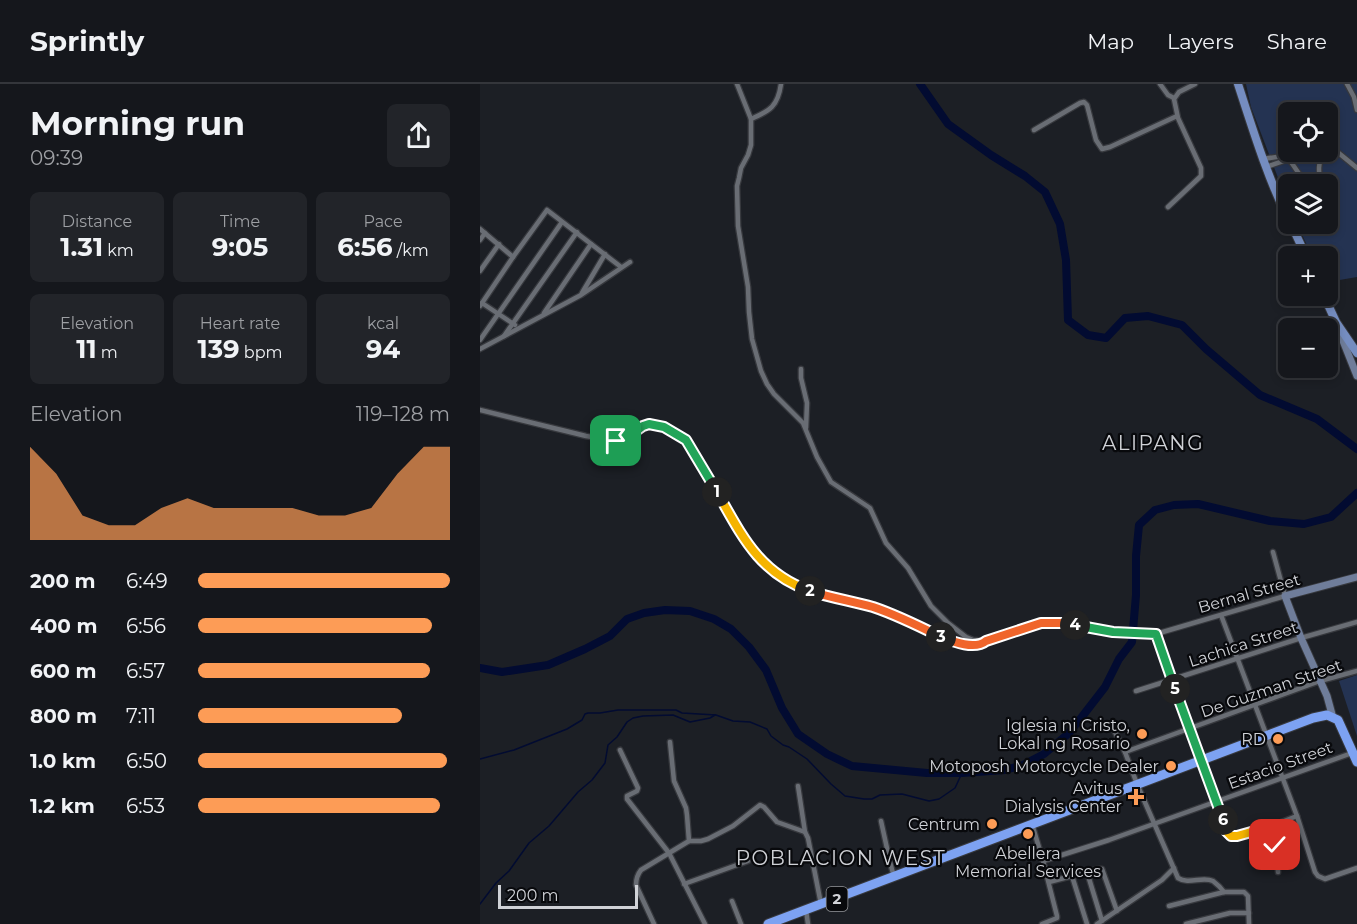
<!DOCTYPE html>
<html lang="en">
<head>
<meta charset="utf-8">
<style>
	body { margin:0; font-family:Montserrat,sans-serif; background:#222429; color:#f1f3f6; height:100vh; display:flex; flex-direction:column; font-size:22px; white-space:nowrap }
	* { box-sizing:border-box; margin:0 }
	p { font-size:20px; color:#9d9fa3 }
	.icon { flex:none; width:33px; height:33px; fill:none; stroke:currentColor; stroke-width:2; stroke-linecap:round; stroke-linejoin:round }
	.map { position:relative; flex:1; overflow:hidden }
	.sheet { display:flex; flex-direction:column; background:#15171c; width:480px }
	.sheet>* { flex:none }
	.buttons { position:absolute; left:798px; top:18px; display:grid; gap:12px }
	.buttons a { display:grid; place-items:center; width:60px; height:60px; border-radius:9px; background:#15171c; box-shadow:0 3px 9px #0003,0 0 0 2px #34363b; font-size:30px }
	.scale { position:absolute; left:18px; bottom:15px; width:140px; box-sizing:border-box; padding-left:6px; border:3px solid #d0d2d7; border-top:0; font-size:16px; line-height:21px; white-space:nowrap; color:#d0d2d7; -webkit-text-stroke:4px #08090c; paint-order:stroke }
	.pin { position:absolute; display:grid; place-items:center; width:51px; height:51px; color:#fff; margin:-26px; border-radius:12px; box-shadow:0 3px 9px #0006 }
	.km { position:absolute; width:30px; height:30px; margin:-15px; border-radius:50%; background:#222; color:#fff; font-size:16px; line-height:30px; text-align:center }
	.round { display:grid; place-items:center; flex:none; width:63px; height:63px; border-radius:9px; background:#222429 }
	.summary { display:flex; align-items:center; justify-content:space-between; height:102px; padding:0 30px }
	h1 { font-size:33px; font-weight:700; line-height:45px }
	.stats { display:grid; grid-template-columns:repeat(3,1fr); gap:9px; height:102px; padding:6px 30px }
	.stats div { display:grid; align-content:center; border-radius:9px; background:#222429; text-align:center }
	.stats b { font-size:26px; font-weight:700 }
	.stats small { font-size:16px; font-weight:400 }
	.stats p { font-size:16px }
	.chart { height:168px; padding:12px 30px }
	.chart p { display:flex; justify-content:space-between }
	.chart svg { width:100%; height:108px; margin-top:6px; fill:#fd9c56; opacity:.7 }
	ul { padding:0 30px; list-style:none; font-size:20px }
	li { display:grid; grid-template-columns:96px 72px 1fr; align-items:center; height:45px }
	li i { height:15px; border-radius:8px; background:#fd9c56 }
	header { display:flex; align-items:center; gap:36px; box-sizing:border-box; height:84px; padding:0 30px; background:#15171c; border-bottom:2px solid #34363b }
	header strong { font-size:28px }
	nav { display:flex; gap:33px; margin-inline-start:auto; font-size:21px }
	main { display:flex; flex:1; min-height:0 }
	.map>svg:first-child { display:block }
</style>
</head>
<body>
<header>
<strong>Sprintly</strong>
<nav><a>Map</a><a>Layers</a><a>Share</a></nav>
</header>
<main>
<section class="sheet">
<div class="summary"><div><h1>Morning run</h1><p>09:39</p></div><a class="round"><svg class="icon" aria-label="share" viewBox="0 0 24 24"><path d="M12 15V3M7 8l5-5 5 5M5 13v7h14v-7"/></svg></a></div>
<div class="stats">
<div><p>Distance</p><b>1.31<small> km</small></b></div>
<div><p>Time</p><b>9:05</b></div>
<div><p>Pace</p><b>6:56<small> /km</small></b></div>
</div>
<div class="stats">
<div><p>Elevation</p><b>11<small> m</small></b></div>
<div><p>Heart rate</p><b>139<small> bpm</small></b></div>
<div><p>kcal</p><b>94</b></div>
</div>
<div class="chart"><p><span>Elevation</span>119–128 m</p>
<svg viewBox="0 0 160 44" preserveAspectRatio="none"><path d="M0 44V6L10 17L20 34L30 38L40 38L50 31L60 27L70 31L80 31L90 31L100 31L110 34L120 34L130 31L140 17L150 6L160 6V44z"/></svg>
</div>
<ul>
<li><b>200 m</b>6:49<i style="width:100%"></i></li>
<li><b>400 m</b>6:56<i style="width:93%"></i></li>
<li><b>600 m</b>6:57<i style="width:92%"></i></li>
<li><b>800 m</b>7:11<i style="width:81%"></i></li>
<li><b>1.0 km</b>6:50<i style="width:99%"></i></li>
<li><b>1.2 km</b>6:53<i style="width:96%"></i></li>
</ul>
</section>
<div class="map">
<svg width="877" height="840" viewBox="0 0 877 840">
	<rect width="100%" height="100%" fill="#1c1f25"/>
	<g fill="#243352" fill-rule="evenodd">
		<path d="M766,0h111v193l-29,5v-26h-16l-15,-32h31v-40h-40v20l-37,-97zM808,28h40v40h-40z"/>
		<polygon points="877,591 877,652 859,597"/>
	</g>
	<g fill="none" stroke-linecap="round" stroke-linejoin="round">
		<g stroke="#020b31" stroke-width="1.5">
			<polyline points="0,675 34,666 87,645 102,636 105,630 108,629 120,629 138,626 196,626 202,629 236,631 253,637 270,638 287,645 291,652 303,661 309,663 327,675 351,700 365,712 384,715 392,715 400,711 422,710 449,717 459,715 475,704 482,689"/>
			<polyline points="0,820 16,799 29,787 49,759 69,742 98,708 112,696 125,679 128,661 137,653 147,638 153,634 163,632 193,631 210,638 230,634 235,631"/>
		</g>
		<g stroke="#020b31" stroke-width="8">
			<polyline points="440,0 468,40 511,71 545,92 565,108 580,140 586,176 588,236 608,251 626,254 645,234 668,232 702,241 726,265 780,311 837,335 877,365"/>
			<polyline points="0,584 22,588 68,581 105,565 130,552 147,535 164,529 185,526 210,527 234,535 251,545 269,563 286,586 302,624 318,650 347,670 372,682 447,689 482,689 525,686 543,681 564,670 588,650 601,634 625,603 639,575 652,558 656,511 656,472 659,441 675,426 694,421 718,420 790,437 824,440 851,433 877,409"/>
		</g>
		<g stroke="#37393e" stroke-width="7">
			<g id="street">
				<polyline points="257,0 271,35 271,61 268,71 261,84 259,94 257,102 258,142 268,203 269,228 272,255 281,287 287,300 294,310 323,339 337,373 351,398 390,424 406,459 428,484 451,522 468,539 486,553 493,556 506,557 561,539 571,538 632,548 676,550 805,512 793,468"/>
				<polyline points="680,0 688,11 694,14"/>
				<polyline points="867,0 874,13 877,26"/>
				<path d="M271,35c19,-8 27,-13 30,-35"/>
				<polyline points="554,46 600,19 604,18 607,21 616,56 622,65 630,63 697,32"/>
				<polyline points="848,64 855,66 877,84"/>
				<polyline points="806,73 808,69 813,69 815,75 811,78"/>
				<polyline points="783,75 803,72 809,75 826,100"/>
				<polyline points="786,83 809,75"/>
				<path d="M842,100c-4,-10 -4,-22 2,-32"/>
				<polyline points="688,123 721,92 721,84 698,34 694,15 699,8 715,0"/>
				<polyline points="0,145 33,173"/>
				<polyline points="0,156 5,149"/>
				<polyline points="0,187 19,160"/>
				<polyline points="102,209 125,170"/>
				<polyline points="2,219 35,241"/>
				<polyline points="0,222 33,173 67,126 141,183"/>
				<polyline points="64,229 111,160"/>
				<polyline points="24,252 97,148"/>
				<polyline points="0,256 82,138"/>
				<polyline points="0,265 101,211 150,178"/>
				<polyline points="321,285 321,294 327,319 326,344"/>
				<polyline points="0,326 106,352 130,356 145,355 163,342 169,340 184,343 206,356 264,455 278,474 295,489 323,504 343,511 395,524 474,558 494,561 501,560 506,557"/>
				<polyline points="741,531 817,732 835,788 838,792 845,795 877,784"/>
				<path d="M676,550l70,197c3,5 5,6 11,5l32,-9 28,-11"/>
				<polyline points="656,607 821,554 877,538"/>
				<path d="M633,644l12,24 12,32 41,94c11,7 24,-2 35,3 4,3 8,7 11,11"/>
				<polyline points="140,666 158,704 157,707 147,712 147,715 189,769 225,840"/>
				<polyline points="645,668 840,597 877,587"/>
				<polyline points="318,702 325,748 328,754 341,820"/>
				<polyline points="401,737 410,778 414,793"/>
				<polyline points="552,740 563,777 577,832 577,834 562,840"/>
				<polyline points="789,743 796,766 798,788"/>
				<polyline points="209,757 221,757 228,755 253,742 280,721 284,723 297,738 325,748"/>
				<polyline points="563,777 629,756 872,669"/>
				<polyline points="607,788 622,837"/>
				<polyline points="592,792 607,840"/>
				<polyline points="569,798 618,785 622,785 637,827"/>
				<polyline points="204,800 268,777"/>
				<polyline points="252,817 261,840"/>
				<polyline points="689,822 744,808 764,808 768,812 769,840"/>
				<polyline points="326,826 328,840"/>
				<path d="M174,840l-18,-39c0,-6 1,-10 5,-15l48,-29 -2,-26 -1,-7 -12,-27 -4,-39"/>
				<polyline points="617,840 682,796 694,784"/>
				<polyline points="706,840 750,829 769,829"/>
			</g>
		</g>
		<g stroke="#37393e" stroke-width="9">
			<g id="secondary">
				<polyline points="859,247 877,292"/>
				<polyline points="853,634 847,612 821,554 805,512 877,493"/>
			</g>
		</g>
		<g stroke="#37393e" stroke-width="10">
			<g id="primary">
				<path d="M758,0c15,46 29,92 50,135"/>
				<polyline points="811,140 826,172"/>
				<polyline points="844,212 856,238 877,269"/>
			</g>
		</g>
		<g stroke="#37393e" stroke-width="11">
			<polyline id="highway" points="288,840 833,634 847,631 858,636 877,678"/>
		</g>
		<use href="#street" stroke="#696d74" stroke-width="4.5"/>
		<use href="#secondary" stroke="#6f7d9a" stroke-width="7"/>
		<use href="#primary" stroke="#758dc0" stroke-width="8"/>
		<use href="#highway" stroke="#7da2f2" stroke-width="9"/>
	</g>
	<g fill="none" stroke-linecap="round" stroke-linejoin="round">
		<g stroke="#fff" stroke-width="12">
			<polyline id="split-1" points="136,357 145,355 163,342 169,340 184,343 206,356 237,408"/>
		</g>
		<g stroke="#fff" stroke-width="12">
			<path id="split-2" d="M237,408c25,44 42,81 93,99"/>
		</g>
		<g stroke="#fff" stroke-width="12">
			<path id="split-3" d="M330,507c21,7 42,10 63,16 24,8 46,19 68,30"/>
		</g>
		<g stroke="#fff" stroke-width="12">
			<path id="split-4" d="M461,553c13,5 34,13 45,4l55,-18h21l13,2"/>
		</g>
		<g stroke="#fff" stroke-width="12">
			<polyline id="split-5" points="595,541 633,548 676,550 695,605"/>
		</g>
		<g stroke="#fff" stroke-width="12">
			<polyline id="split-6" points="695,605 743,736"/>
		</g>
		<g stroke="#fff" stroke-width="12">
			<polyline id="split-7" points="743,736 746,747 751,752 757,752 789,743 795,761"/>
		</g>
		<use href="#split-1" stroke="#22a559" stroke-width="8"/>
		<use href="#split-2" stroke="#f5b400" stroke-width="8"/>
		<use href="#split-3" stroke="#f0652b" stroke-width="8"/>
		<use href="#split-4" stroke="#f0652b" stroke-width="8"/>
		<use href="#split-5" stroke="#22a559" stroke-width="8"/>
		<use href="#split-6" stroke="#22a559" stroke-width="8"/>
		<use href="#split-7" stroke="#f5b400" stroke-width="8"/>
	</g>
	<g fill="#fd9c56" stroke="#08090c" stroke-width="2">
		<circle cx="662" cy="650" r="6"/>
		<circle cx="798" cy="655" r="6"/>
		<circle cx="691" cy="682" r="6"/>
		<path d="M653 704h6v6h6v6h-6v6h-6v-6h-6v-6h6z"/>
		<circle cx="512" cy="740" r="6"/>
		<circle cx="548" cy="750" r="6"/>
	</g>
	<g text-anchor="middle" stroke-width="4.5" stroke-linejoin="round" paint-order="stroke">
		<rect fill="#08090c" stroke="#94969a" stroke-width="1.5" x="346.5" y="803" width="21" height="24" rx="4.5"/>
		<g font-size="15" font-weight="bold" fill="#d0d2d7">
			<text x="357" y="820">2</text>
		</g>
		<g font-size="16" fill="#d0d2d7" stroke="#08090c">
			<text transform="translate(769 509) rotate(-16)" y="6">Bernal Street</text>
			<text transform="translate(763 560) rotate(-18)" y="6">Lachica Street</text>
			<text transform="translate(791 604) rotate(-19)" y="6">De Guzman Street</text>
			<text transform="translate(800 681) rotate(-20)" y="6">Estacio Street</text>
		</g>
		<g font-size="16" fill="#d0d2d7" stroke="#08090c" text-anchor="end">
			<text x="650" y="647">Iglesia ni Cristo,<tspan x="650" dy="18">Lokal ng Rosario</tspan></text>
			<text x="786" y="661">RD</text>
			<text x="679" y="688">Motoposh Motorcycle Dealer</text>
			<text x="642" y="710">Avitus<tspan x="642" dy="18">Dialysis Center</tspan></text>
			<text x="500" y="746">Centrum</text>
			<text x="548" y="775" text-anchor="middle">Abellera<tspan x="548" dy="18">Memorial Services</tspan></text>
		</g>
		<g font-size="20" letter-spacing="1.5" fill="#d0d2d7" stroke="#08090c">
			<text x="673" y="366">ALIPANG</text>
			<text x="361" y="781">POBLACION WEST</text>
		</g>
	</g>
</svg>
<div class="buttons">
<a><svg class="icon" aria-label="locate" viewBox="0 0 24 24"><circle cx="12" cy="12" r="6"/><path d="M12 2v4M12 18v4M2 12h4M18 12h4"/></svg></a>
<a><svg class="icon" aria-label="layers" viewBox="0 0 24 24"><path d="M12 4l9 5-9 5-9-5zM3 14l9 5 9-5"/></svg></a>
<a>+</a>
<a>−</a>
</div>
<div class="scale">200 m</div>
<div class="pin" style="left:136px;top:357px;background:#1e9e55"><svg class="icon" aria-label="arrive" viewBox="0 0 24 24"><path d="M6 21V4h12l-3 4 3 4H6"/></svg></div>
<div class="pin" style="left:795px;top:761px;background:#d93025"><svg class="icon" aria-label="check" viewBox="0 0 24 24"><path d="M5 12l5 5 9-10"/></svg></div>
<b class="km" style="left:237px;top:408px">1</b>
<b class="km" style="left:330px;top:507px">2</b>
<b class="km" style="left:461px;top:553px">3</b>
<b class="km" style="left:595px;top:541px">4</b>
<b class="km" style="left:695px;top:605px">5</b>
<b class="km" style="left:743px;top:736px">6</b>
</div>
</main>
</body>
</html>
